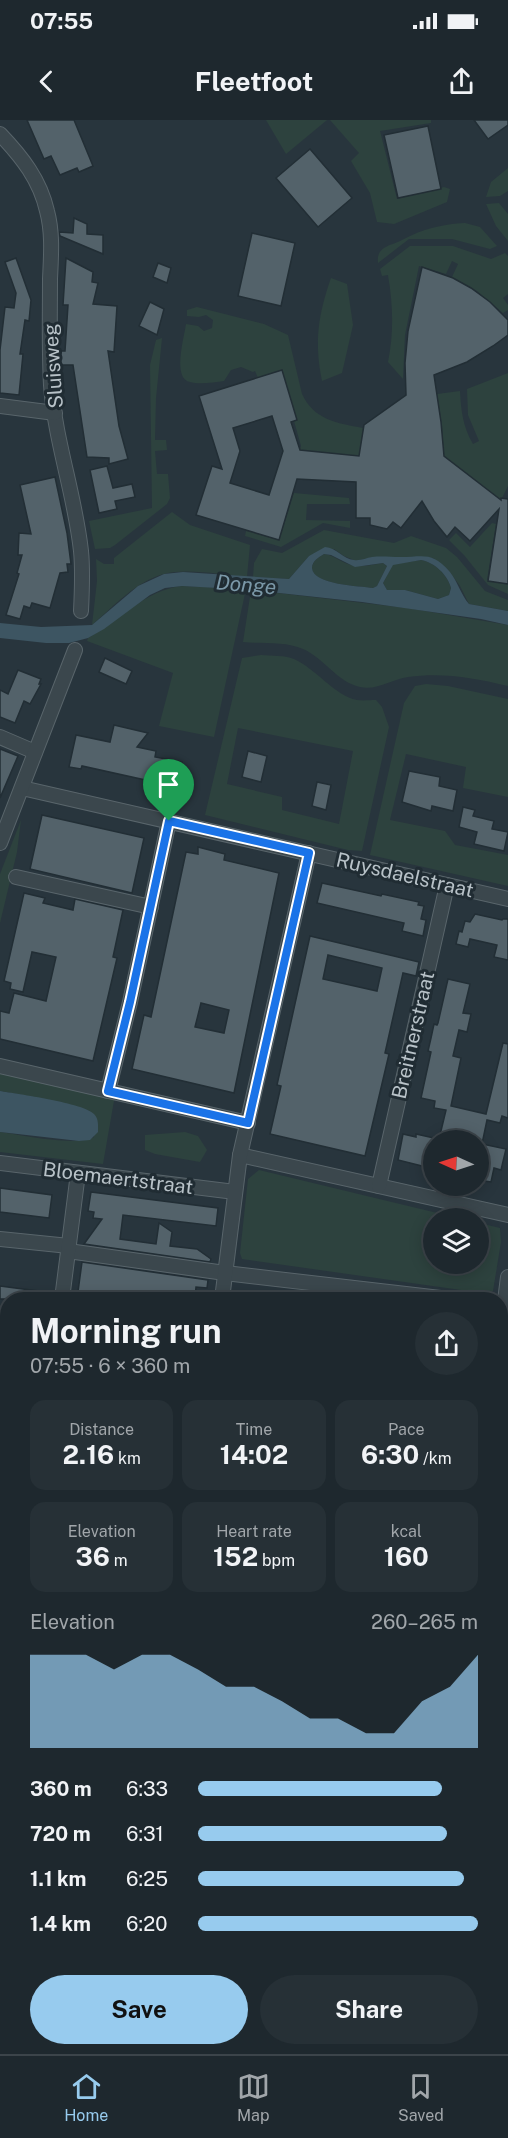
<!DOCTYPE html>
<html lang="en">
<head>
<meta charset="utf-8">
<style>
	body { margin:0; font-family:"Public Sans",sans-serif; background:#263036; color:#f1f3f6; height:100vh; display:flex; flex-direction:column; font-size:22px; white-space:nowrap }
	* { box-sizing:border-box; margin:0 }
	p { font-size:20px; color:#a1a6aa }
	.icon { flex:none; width:33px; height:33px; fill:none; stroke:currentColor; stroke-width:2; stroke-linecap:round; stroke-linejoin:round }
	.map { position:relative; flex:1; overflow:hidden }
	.panel { position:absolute; left:0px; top:1172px; width:508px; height:764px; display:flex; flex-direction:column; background:#1e282e; border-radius:24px 24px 0 0; box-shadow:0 3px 15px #0003,0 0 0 2px #3c444a }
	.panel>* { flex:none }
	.needle { width:39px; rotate:273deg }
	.controls { position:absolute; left:423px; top:1010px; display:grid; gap:12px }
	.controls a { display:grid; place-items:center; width:66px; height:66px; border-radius:50%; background:#1e282e; box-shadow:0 3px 15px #0003,0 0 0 2px #3c444a; font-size:30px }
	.pin { position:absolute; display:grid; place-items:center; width:51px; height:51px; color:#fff; margin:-62px -26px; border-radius:50% 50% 50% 0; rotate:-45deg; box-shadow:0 0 6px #0007 }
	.pin .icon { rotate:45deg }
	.round { display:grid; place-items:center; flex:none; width:63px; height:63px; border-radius:32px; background:#263036 }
	.summary { display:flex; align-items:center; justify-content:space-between; height:102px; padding:0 30px }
	h1 { font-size:33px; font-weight:700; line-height:45px }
	.figures { display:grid; grid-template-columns:repeat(3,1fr); gap:9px; height:102px; padding:6px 30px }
	.figures div { display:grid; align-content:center; border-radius:15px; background:#263036; text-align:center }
	.figures b { font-size:26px; font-weight:700 }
	.figures small { font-size:16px; font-weight:400 }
	.figures p { font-size:16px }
	.chart { height:168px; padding:12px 30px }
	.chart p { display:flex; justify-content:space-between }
	.chart svg { width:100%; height:108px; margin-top:6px; fill:#97cbee; opacity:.7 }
	.action { display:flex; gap:12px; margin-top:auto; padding:12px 30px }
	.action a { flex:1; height:69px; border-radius:36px; background:#97cbee; color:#111; font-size:24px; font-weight:700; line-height:69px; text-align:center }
	.action a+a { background:#263036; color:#f1f3f6 }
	ul { padding:0 30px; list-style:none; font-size:20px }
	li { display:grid; grid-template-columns:96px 72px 1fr; align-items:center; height:45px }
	li i { height:15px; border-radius:8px; background:#97cbee }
	.status { display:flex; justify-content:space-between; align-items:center; height:42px; padding:0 30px; background:#1e282e; direction:ltr }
	.status svg { height:16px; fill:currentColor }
	header { display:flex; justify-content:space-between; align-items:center; height:78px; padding:0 30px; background:#1e282e; font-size:27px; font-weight:700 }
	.menu { display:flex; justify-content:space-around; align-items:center; height:84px; border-top:2px solid #3c444a; background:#1e282e; font-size:16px; color:#a1a6aa }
	.menu a { display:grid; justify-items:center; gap:3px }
	.menu .active { color:#97cbee }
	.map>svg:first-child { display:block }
</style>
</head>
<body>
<div class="status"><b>07:55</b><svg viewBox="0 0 49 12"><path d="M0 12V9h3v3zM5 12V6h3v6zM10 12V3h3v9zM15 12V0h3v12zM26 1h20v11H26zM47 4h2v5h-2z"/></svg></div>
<header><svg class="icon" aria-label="back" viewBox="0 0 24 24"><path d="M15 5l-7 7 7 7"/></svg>Fleetfoot<svg class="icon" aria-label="share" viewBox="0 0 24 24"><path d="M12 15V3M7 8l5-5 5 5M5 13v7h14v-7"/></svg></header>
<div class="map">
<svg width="508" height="1934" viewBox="0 0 508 1934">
	<rect width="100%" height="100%" fill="#28353d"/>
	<g fill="#2d423e" fill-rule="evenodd">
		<polygon points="266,0 327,0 286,34"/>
		<polygon points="330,0 431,0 431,3 380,11 397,79 444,67 450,69 447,82 394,104 377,102 370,73 351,41 359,33"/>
		<polygon points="508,48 508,71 500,76 486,77 491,62"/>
		<polygon points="499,83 508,94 508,121 496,106 486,84"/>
		<path d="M465,103l15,4 17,19 -7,3 -38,-10h-43l-31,24c-2,-17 13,-17 24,-23 20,-11 41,-16 63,-17z"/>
		<path d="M410,126h43l38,13 14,-6 3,3v38l-5,4 5,7v5l-5,3 -26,-22 -25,-14 6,-13 -6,-3 -6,13 -27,-8 -14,69 -2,44 -15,-17c6,-30 5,-57 0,-87l-6,1 -2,-7z"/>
		<path d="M331,158l16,6 6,41 -11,48 -20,8c-8,-39 -4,-66 9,-103z"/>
		<path d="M197,187l67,17 24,11 14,59c12,26 35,29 61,34l-4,28 -59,-6 1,-4 -7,-25 3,-2 -15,-48 -24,7 -3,-7 -2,1 -12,-5 -10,3 -7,11c-10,1 -24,4 -34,1 -18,-3 -6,-44 -4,-58l12,2 6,5 8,-3 1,-8 -7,-5 -7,2 -12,-1v-6z"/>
		<polygon points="162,218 156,278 155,320 166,320 167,330 155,331 157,354 168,354 170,378 167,384 115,425 110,428 95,429 89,401 152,388 150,245 156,220"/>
		<path d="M508,253v113l-7,14 -25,-17 -32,-27 -2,-30 -5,-32 23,-3c1,20 3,36 13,53l6,-3 -11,-26 -1,-26z"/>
		<polygon points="294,373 349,378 350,384 307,384 306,400 350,401 350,408 323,403 281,427 245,416 246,411 279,420"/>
		<path d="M172,392l18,13 60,20 -3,32c-25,-2 -59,-9 -83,-3 -28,7 -51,33 -72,51l5,-44 -1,-22 8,5h10v-6z"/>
		<polygon points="492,403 496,404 487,460 508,464 508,474 488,465 464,435 449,420 456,413 470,427"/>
		<polygon points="324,410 394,423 411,416 446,428 457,437 485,471 508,480 508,491 469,484 460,466 449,451 433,438 373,437 356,441 344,436 334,429 309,436 289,459 253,457 254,443 262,429 282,433"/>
		<path d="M324,434c9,1 15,7 24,10 12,4 23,1 35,-1l4,3 -10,20 -4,2c-13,-2 -61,-3 -61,-20 0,-7 7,-11 12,-14z"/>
		<path d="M421,440c13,2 27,15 30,28l-2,7 -11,4 -33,-9h-18l-4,-7 10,-19z"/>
		<path d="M182,466l64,3 -32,148 -55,-11 14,-53 -86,-32 1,-3c32,-18 57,-48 94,-52z"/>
		<path d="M251,470l156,18 101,17v61c-33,-8 -66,-14 -100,-9 -16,2 -31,14 -48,10 -23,-5 -36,-29 -57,-38 -17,-8 -41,-5 -60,-7z"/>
		<path d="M261,535c11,1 23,0 33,4 21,9 41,37 63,41 6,1 13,0 19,0l6,7 7,20 -27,124 -14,-1 -143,-35 37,-157zM238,608l115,23 -14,73 -57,-14v-13l-55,-13z"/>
		<polygon points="426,564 448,566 508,579 508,677 463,668 466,647 406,634 390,700 445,711 455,725 508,735 508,766 370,735 404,583 415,566"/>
		<polygon points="21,700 17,732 0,803 0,754"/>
		<path d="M0,950l115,25 -12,69 -103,-12v-20c21,3 78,15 94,5l-4,-26 -42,-11 -48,-9z"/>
		<polygon points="185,1012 198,1016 207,1030 200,1042 155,1034 145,1030 145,1015"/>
		<polygon points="259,1050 458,1098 434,1098 434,1143 478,1143 479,1103 500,1108 501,1122 493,1171 491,1172 475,1172 242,1139 240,1133 248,1059"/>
		<polygon points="508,1214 508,1466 501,1478 501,1271"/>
		<polygon points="508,1700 508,1854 501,1853 501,1745"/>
		<polygon points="501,1883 508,1885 508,1929 493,1932 481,1928 501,1928"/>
		<polygon points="275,1928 420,1928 433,1934 275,1934"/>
	</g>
	<g fill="#3d5562" fill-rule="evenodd">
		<path d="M325,427c12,1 18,12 29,13 6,1 12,-2 18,-3 9,-1 19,0 28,0 24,0 32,-6 50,15 8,10 11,23 19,32l39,7v14l-27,-6 -119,-17 -110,-12 -70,-4 -17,2 -15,7 -46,34 -16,9 -19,5h-23l-46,-5v-15l41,4 51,-2 46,-39 26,-12 19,-2 106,7 20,-23zM324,434l7,1 24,12 28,-4 4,3 -10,20 -4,2c-13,-2 -60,-3 -61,-20 0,-7 7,-11 12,-14zM421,440c13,2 27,15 30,28l-2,7 -11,4 -33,-9h-18l-4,-7 10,-18z"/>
		<path d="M0,971c17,3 84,12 94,23 5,5 4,12 4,18l-8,8 -11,1 -79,-9z"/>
	</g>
	<g fill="#53626a" stroke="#222e35" stroke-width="1.5" fill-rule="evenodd">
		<polygon points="27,0 74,0 93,46 79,52 77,48 60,55 51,36 44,39"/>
		<polygon points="474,0 508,0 508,5 488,19"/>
		<polygon points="428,6 441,69 398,78 384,15"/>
		<polygon points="310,29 352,78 318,107 276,58"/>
		<polygon points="74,98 87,104 87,114 103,115 103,134 60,116 59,112 73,113"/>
		<polygon points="252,113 295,123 281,186 238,176"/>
		<polygon points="16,138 31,180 29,201 25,200 20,234 23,234 19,275 0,273 0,230 5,187 14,188 16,173 5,142"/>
		<polygon points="66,138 93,152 92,162 98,163 93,184 117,186 114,232 108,231 119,306 128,339 109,344 109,338 87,337 73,245 61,245 61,231 65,231 68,185 63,185"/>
		<polygon points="158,143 171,148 167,163 153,157"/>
		<path d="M422,147l31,11 18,10 19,14 18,18v15l-15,11 -26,16 -33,13 7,47 3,34 57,44v-2l7,1v85l-20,-3 11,-72 -29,32 -15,-14 -8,10 -13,-16 -12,-20 -21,27 -8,-6 -6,7 -17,-4v-7h-14v-36l-59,-3 -18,61 -83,-25 16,-49 10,3 -23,-73 83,-26 15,50 -6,2 9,28 59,6 5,-31 42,-30 -1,-32 3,-32zM272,296l11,35 -14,44 -39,-12 10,-32 -7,-23z"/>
		<polygon points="150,182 164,189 157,215 139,206"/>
		<polygon points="107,346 113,368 132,364 135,377 115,381 117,389 99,393 90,350"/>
		<polygon points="55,357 67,413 71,444 67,444 68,452 60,453 50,488 32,483 30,488 24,486 20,499 6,495 19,454 17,453 22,435 18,435 19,413 31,414 20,365"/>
		<polygon points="105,538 132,551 126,564 99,552"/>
		<polygon points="18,550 41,559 39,564 41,564 30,584 24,581 15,603 0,597 0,570 8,574"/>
		<polygon points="114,605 148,613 137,627 156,631 155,637 182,642 177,662 151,656 150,661 82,646 81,649 69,647 76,615 110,622"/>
		<polygon points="0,629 18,636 0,678"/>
		<polygon points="248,631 267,636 261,662 242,657"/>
		<polygon points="409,651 440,657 439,666 457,670 453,691 432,686 431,691 402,682"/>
		<polygon points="317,662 331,665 326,690 312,686"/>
		<polygon points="463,687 475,690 473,696 494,701 492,709 508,712 504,731 474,724 477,712 459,707"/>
		<polygon points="42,695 144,718 132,773 30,749"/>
		<path d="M198,727l27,7 -1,6 55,13 -45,220 -102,-24 12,-54 7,2 35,-165 12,2zM201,883l28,7 -5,23 -29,-6z"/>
		<polygon points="322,763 381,776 382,774 419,782 418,785 424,786 421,799 426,800 423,816 402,811 404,803 317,783"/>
		<polygon points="24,773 45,778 43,783 73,790 75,779 123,790 113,837 117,838 93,941 0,919 0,891 9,893 14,873 46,881 56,837 32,832 23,872 10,869 11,863 4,861"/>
		<polygon points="475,794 502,800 503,799 508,799 508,840 494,837 497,825 470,819 468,827 456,824 459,811 462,812 465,801 470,802"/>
		<path d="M310,816l109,26 -3,14 -13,-3 -18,80 4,1 -24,102 -95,-22 11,-48 -4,-1zM328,835l54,13 -5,23 -54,-12z"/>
		<polygon points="448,859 470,864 463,893 471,894 467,912 459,910 453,936 461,938 451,986 486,994 503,923 508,924 508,998 502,996 500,1003 487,1000 482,1024 506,1029 501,1050 494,1048 491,1062 478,1060 478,1020 464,1020 440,1015 446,990 434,988 435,981 421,978 431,932 428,931 431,918 434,904 437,905 438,903"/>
		<polygon points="403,1014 416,1017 416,1014 434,1018 434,1049 398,1040"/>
		<polygon points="0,1068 52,1075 49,1098 0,1092"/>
		<polygon points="91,1072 218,1088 216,1106 123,1095 120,1119 156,1124 159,1103 172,1112 170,1126 197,1129 211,1139 210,1142 84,1124 102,1099 93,1098 94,1092 88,1091"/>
		<polygon points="82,1142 208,1160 207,1168 196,1167 195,1179 77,1179"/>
		<polygon points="0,1166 38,1171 38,1179 0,1179"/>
	</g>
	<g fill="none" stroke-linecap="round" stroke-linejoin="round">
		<g stroke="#59656b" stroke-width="16">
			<g id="minor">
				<path d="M0,14c22,23 40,46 47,77 6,22 4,46 3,68 0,36 -1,70 1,106 4,56 24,110 30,166 2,20 1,40 0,60"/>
				<polyline points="0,286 55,293"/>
				<polyline points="0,617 35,632"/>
				<polyline points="22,668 508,779"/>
				<polyline points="0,723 75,530"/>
				<polyline points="16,757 151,787"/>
				<polyline points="0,946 248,1003"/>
				<polyline points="108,971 130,882 169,701"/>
				<polyline points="240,1035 508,1095"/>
				<polyline points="0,1043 235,1072"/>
				<polyline points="379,1066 447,765"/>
				<polyline points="0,1119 69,1126"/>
				<polyline points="68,1131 225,1153 449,1179"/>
				<polyline points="62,1179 78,1053"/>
				<polyline points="222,1179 240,1035 309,733"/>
				<polyline points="501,1212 508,1157"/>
				<polyline points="0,1225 8,1224"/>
				<polyline points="0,1338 8,1339"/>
				<polyline points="0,1482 8,1483"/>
				<polyline points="0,1785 8,1786"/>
				<polyline points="263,1934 263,1928"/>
			</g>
		</g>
		<g stroke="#59656b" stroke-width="22">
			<g id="secondary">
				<polyline points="501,1701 508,1657"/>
				<polyline points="501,1869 508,1871"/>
				<polyline points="465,1928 470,1934"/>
			</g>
		</g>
		<use href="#minor" stroke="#3b474d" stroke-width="14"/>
		<use href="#secondary" stroke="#4a5760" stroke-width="20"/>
	</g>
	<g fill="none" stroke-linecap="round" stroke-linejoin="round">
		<g stroke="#fff" stroke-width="12">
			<polygon id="route" points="169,701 309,733 248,1003 108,971 130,882"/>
		</g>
		<use href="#route" stroke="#1a73e8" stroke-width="8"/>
	</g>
	<g text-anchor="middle" stroke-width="6" stroke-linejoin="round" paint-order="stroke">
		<g font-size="20" fill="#b8c2c8" stroke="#202c33">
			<text transform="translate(53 246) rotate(-94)" y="7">Sluisweg</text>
			<text transform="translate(405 755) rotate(13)" y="7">Ruysdaelstraat</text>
			<text transform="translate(413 915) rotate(-77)" y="7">Breitnerstraat</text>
			<text transform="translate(118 1058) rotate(7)" y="7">Bloemaertstraat</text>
		</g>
		<g font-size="21" font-style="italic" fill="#7b98a8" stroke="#202c33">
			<text transform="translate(246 465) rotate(5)" y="7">Donge</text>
		</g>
	</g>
</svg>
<div class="controls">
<a><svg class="needle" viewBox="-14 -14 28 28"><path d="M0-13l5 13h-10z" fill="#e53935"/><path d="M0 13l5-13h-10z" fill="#a1a6aa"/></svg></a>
<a><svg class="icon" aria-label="layers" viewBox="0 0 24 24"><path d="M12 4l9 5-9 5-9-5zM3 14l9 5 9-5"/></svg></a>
</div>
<div class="pin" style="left:169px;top:701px;background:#1e9e55"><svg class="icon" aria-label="arrive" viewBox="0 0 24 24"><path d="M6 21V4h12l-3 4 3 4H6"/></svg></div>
<section class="panel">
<div class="summary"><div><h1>Morning run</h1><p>07:55 · 6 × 360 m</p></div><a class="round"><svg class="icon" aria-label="share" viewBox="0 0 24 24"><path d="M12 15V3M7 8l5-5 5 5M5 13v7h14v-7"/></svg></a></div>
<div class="figures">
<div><p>Distance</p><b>2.16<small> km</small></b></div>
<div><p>Time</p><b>14:02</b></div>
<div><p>Pace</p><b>6:30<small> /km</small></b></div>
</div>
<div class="figures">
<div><p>Elevation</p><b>36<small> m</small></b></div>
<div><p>Heart rate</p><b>152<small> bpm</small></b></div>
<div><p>kcal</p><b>160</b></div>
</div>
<div class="chart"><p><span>Elevation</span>260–265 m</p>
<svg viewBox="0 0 160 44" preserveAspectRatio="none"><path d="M0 44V6L10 6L20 6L30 12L40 6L50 6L60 12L70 19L80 19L90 25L100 32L110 32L120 38L130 38L140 25L150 19L160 6V44z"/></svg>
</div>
<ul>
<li><b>360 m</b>6:33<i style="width:87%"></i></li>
<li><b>720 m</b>6:31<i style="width:89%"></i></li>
<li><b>1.1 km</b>6:25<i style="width:95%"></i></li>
<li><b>1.4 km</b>6:20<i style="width:100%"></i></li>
</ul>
<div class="action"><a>Save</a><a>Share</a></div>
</section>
</div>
<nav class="menu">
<a class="active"><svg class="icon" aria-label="home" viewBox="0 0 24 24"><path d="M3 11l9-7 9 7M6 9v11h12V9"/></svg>Home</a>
<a><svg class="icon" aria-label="map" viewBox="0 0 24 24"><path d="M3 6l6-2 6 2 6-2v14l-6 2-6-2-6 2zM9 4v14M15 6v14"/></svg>Map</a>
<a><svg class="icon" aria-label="saved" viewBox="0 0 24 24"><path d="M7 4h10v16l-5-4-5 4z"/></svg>Saved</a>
</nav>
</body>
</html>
